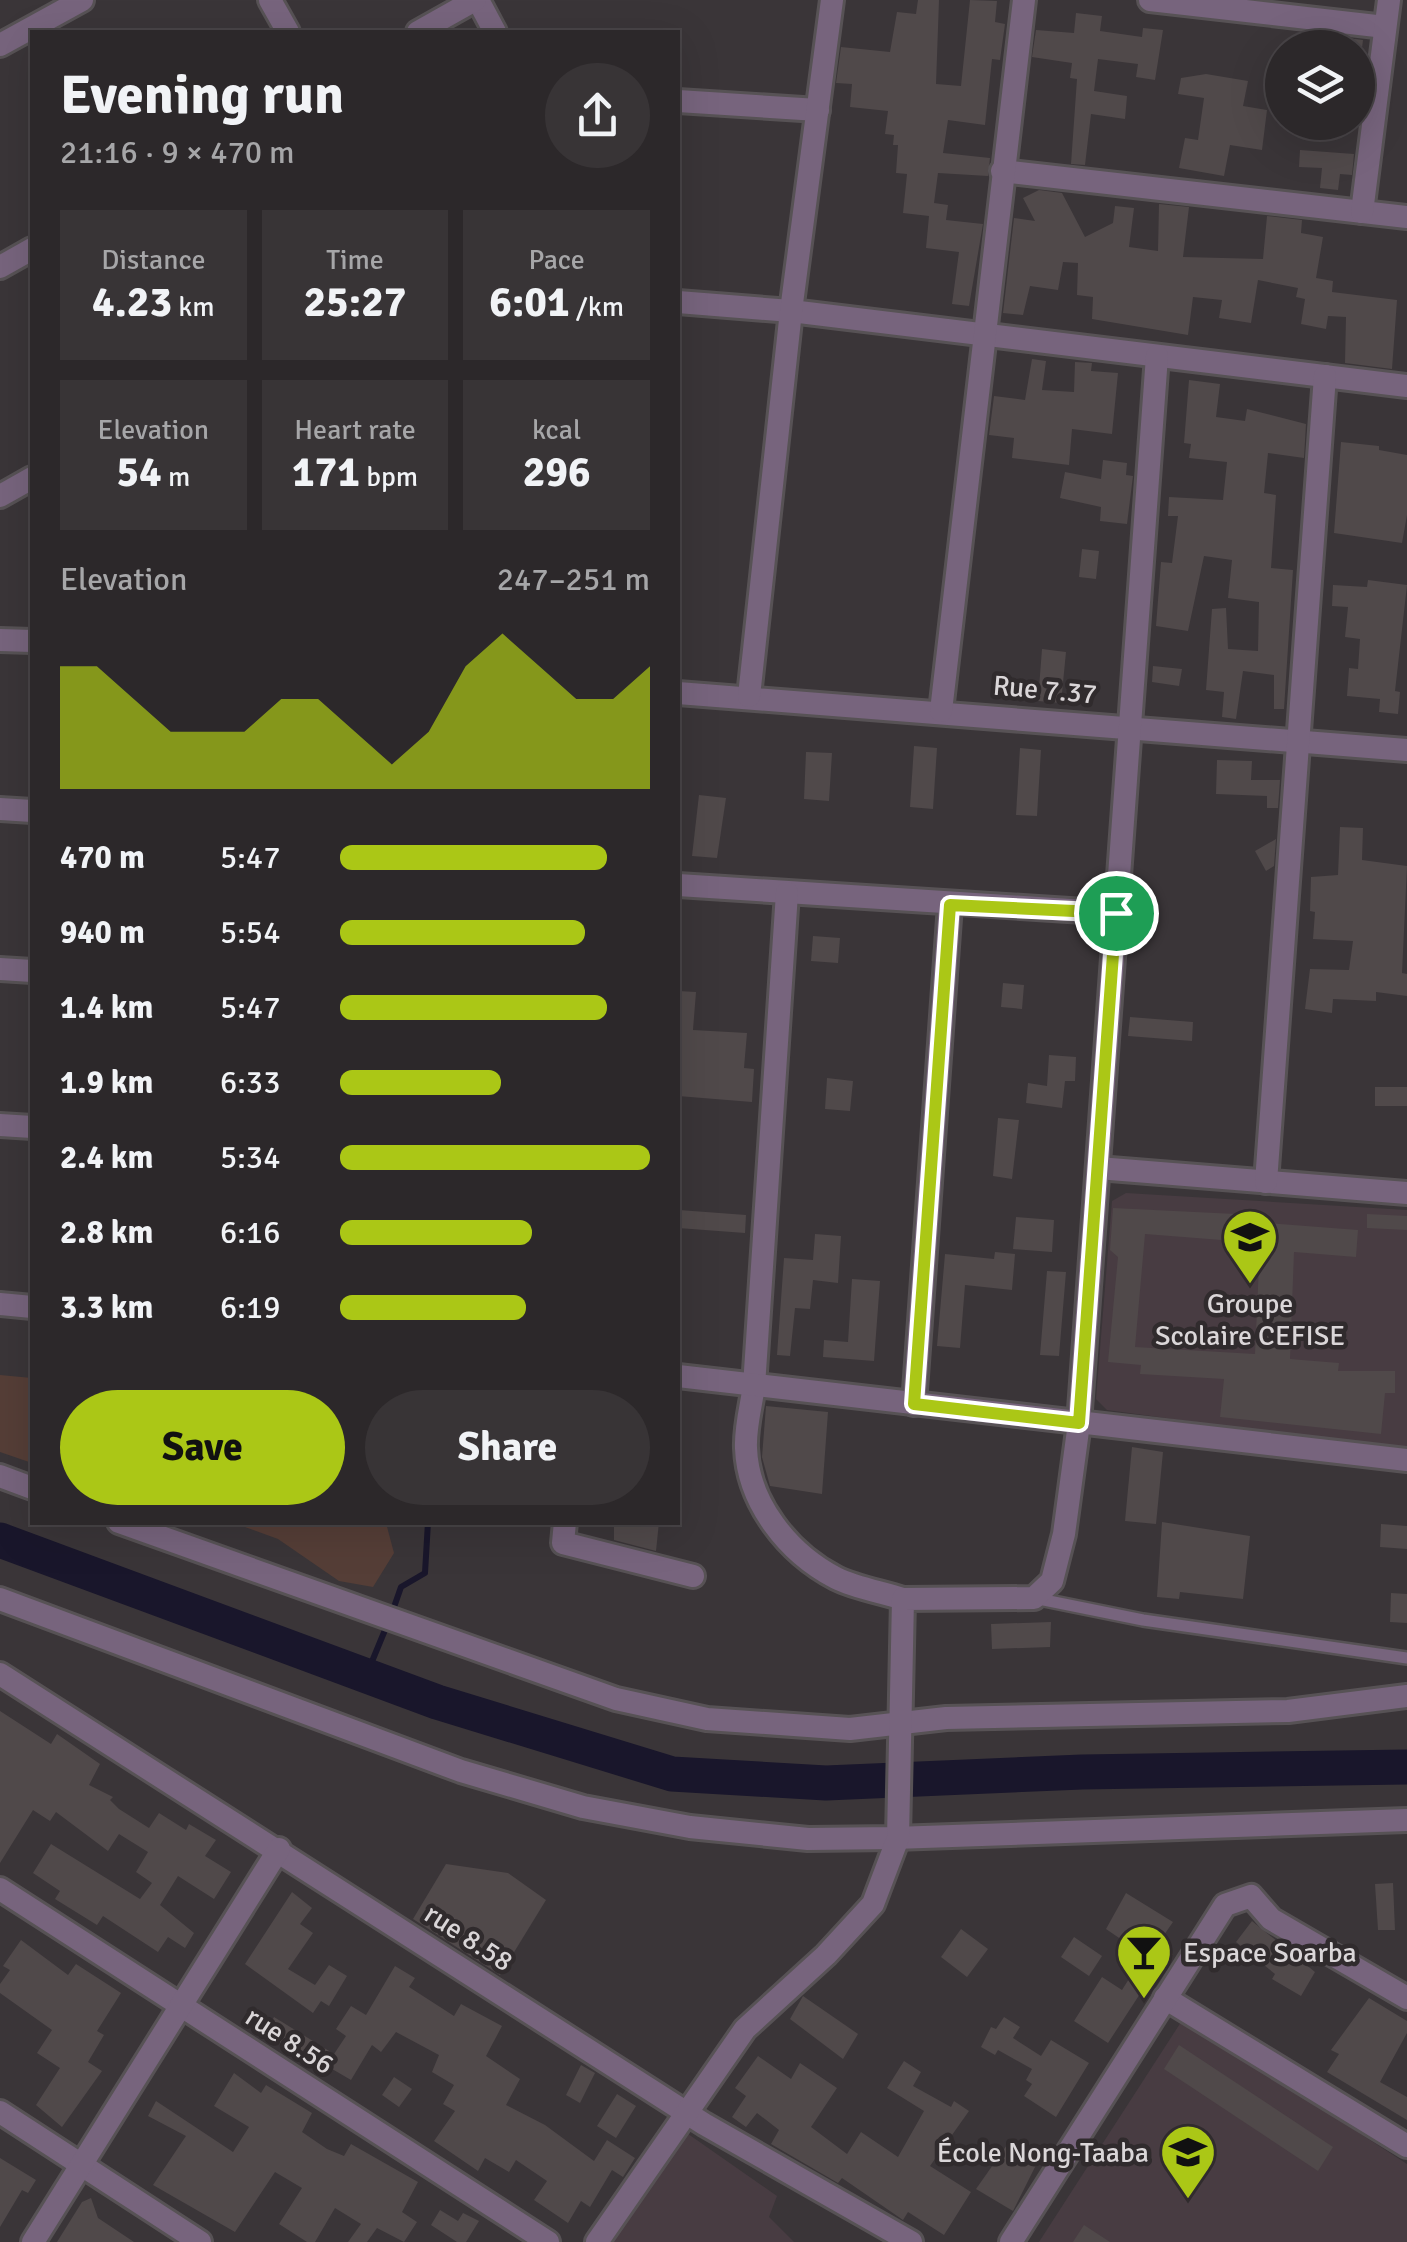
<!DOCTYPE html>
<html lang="en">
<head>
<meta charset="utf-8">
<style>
	body { margin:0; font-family:Signika,sans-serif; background:#383436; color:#f1f3f6; height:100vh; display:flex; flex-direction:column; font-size:38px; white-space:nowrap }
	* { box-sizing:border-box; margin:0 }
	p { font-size:32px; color:#a6a6a8 }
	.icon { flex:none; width:55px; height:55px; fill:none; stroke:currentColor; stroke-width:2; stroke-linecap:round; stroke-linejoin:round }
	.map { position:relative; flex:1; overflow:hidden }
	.drawer { position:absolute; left:30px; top:30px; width:650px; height:1495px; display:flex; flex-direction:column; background:#2c282a; border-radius:0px; box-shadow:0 10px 40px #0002,0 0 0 2px #484447 }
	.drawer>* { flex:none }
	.fabs { position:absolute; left:1265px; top:30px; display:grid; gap:20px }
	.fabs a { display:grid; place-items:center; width:110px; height:110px; border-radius:50%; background:#2c282a; box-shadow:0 10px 40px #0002,0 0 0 2px #484447; font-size:50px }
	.pin { position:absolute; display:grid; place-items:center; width:85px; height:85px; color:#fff; margin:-42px; border:5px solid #fff; border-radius:50%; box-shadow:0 2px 10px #0007 }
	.round { display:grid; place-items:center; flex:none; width:105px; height:105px; border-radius:52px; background:#383436 }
	.overview { display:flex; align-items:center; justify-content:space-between; height:170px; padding:0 30px }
	h1 { font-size:55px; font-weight:700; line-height:75px }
	.stats { display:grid; grid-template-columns:repeat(3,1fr); gap:15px; height:170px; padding:10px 30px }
	.stats div { display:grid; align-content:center; border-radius:0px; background:#383436; text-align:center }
	.stats b { font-size:42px; font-weight:700 }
	.stats small { font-size:28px; font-weight:400 }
	.stats p { font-size:28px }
	.chart { height:280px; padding:20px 30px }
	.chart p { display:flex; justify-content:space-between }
	.chart svg { width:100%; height:180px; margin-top:10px; fill:#abc716; opacity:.7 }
	.button { display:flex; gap:20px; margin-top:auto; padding:20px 30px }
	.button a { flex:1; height:115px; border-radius:60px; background:#abc716; color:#111; font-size:40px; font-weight:700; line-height:115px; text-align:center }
	.button a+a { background:#383436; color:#f1f3f6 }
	ul { padding:0 30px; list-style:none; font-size:32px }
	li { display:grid; grid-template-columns:160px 120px 1fr; align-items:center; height:75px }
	li i { height:25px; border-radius:12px; background:#abc716 }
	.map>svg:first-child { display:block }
</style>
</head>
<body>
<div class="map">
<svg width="1407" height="2242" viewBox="0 0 1407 2242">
	<rect width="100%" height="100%" fill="#3a3538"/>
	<g fill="#483c42">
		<polygon points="1126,1193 1407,1210 1407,1451 1107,1410 1096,1399 1112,1201"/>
		<polygon points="1183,2019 1407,2164 1407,2242 1039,2242"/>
		<polygon points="681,2129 777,2196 769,2217 794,2242 609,2242"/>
	</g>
	<g fill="#553e37">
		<polygon points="0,1375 32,1378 32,1463 0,1452"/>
		<polygon points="234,1523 386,1523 394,1553 373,1587 339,1581 278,1539"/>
	</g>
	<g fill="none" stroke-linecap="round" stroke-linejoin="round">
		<g stroke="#19162b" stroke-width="6">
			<polyline points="393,1610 401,1587 425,1573 428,1522"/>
			<polyline points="366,1676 385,1630"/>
		</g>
		<polyline stroke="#19162b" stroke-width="35" points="0,1540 437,1702 672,1774 826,1783 1082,1772 1407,1767"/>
	</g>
	<g fill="#50494a" fill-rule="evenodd">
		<polygon points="918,0 939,0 936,84 961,86 970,0 997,1 995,22 1005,24 1000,60 992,59 985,125 948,120 943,153 990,158 988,176 938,173 934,203 948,205 946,220 983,224 969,306 952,304 959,252 926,248 929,216 903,213 907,174 896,173 898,145 893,145 894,135 885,134 888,111 850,107 852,84 836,83 841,47 890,52 897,12 916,14"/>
		<polygon points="1076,13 1102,16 1100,31 1142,37 1143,28 1163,30 1155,80 1136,77 1138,64 1098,59 1094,91 1127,96 1125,119 1091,114 1085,165 1071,164 1077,79 1070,78 1072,63 1032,57 1036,30 1074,33"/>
		<polygon points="1313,34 1363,40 1362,48 1309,48"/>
		<polygon points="1206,74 1248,81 1243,106 1267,110 1262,150 1230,145 1224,176 1179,168 1185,138 1198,140 1204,98 1178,94 1181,78"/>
		<polygon points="1300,150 1354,154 1352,175 1340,174 1338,190 1320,188 1322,168 1299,167"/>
		<polygon points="1039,190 1062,193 1085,237 1113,223 1115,206 1134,208 1129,247 1158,251 1159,204 1189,207 1183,257 1263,259 1267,216 1302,220 1301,233 1323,237 1316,278 1333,281 1332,292 1397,300 1392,369 1345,363 1346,317 1328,316 1326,329 1301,324 1305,299 1296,297 1298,288 1258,280 1251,323 1219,318 1222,300 1193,297 1188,335 1092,319 1093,297 1077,295 1078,263 1063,262 1058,290 1030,286 1023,315 1003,313 1014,218 1035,221 1023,198"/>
		<polygon points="1032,359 1046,361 1042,390 1074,392 1075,362 1092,363 1091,371 1118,373 1112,434 1072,429 1069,465 1012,458 1014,438 989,435 994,396 1025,400"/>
		<polygon points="1189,380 1220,384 1216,417 1245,421 1247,409 1306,424 1304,458 1268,453 1264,493 1276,495 1271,568 1293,570 1284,709 1274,709 1274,675 1243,671 1236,719 1222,717 1224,692 1206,690 1212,609 1226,608 1228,649 1258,651 1259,602 1228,598 1232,560 1204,556 1188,631 1156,626 1161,562 1172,563 1178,516 1168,516 1169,497 1223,500 1227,462 1189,458 1191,444 1184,443"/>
		<polygon points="1341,442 1379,446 1379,450 1407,455 1407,515 1402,543 1334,533"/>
		<polygon points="1103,460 1127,463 1126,475 1133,476 1127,524 1100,521 1101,507 1060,498 1065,472 1101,479"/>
		<polygon points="1082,549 1099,551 1096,579 1079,577"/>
		<polygon points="1368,580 1407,585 1395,691 1400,692 1398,714 1379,712 1380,699 1347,696 1349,668 1358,669 1360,639 1345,637 1348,607 1332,606 1333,585 1367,587"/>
		<polygon points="1042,649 1066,652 1061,703 1038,701"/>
		<polygon points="1153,666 1182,669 1179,686 1152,682"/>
		<polygon points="914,746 937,748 933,809 910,807"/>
		<polygon points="1020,748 1041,750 1037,816 1016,815"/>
		<polygon points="806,752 832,753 829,801 804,799"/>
		<polygon points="1217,760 1252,761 1251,780 1280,780 1278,808 1267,808 1267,796 1216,794"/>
		<polygon points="699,795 726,798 717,858 692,856"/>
		<polygon points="1340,827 1363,828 1362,860 1407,866 1402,973 1407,974 1407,996 1376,992 1376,1001 1333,999 1332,1013 1305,1009 1310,969 1349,970 1353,941 1313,939 1315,912 1310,911 1311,877 1338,875"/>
		<polygon points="1276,839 1274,866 1266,871 1255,851"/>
		<polygon points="813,936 840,938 838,963 811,961"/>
		<polygon points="1003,983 1024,985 1022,1009 1001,1007"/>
		<polygon points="678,991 696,992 693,1030 747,1033 744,1068 754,1069 752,1102 678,1096"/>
		<polygon points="1130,1017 1193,1022 1192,1041 1128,1036"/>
		<polygon points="1049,1055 1076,1057 1075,1081 1065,1081 1062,1108 1026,1103 1028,1083 1047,1086"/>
		<polygon points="827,1078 853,1081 850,1111 825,1109"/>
		<rect x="1375" y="1087" width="32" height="19"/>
		<polygon points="998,1118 1019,1120 1012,1179 993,1176"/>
		<path d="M1113,1208l143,7 -1,7 103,8 -2,27 -62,-5 -4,107 49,4 -1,8h57v22h-10l-4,41 -161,-17 4,-38 -84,-5 1,-9 -33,-3 10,-105 -8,-7zM1145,1234l115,9 -5,111 -120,-7z"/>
		<polygon points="679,1210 746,1215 745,1233 678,1228"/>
		<polygon points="1367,1214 1407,1216 1407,1230 1367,1228"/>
		<polygon points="1016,1217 1054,1220 1052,1252 1013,1249"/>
		<polygon points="815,1234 841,1236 838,1283 813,1280 810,1309 795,1308 790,1356 777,1355 784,1258 813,1260"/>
		<polygon points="995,1252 1015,1254 1012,1290 965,1285 960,1348 937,1346 945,1254 994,1259"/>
		<polygon points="1047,1271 1066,1272 1059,1356 1040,1355"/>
		<polygon points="852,1279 880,1281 874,1361 823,1357 824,1340 848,1342"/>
		<polygon points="766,1406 828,1412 822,1494 770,1486 762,1457"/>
		<polygon points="1132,1447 1163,1452 1156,1524 1125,1521"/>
		<polygon points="614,1522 659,1522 656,1551 614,1540"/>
		<polygon points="1162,1522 1250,1536 1243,1599 1180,1592 1179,1599 1157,1597"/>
		<polygon points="1381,1524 1407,1526 1407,1549 1380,1547"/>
		<polygon points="1391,1593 1407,1594 1407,1623 1390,1622"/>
		<polygon points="1051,1622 1050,1647 992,1649 991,1624"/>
		<polygon points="0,1711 51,1744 57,1734 100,1764 89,1785 113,1797 110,1800 119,1809 149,1828 159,1813 186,1830 189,1824 216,1840 205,1856 231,1872 214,1899 178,1876 160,1905 194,1933 185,1948 168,1937 158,1952 103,1916 97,1925 55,1899 60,1891 33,1873 51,1844 140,1899 152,1883 136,1872 148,1852 119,1834 108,1851 56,1812 50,1821 33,1810 0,1863"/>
		<polygon points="446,1864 508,1873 546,1900 500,1975 413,1919"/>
		<polygon points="1393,1883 1395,1930 1378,1930 1375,1884"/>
		<polygon points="292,1892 312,1908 300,1924 313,1933 288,1969 315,1985 329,1965 347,1976 329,2006 321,2001 313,2013 245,1964"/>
		<polygon points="1126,1893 1173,1922 1157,1945 1173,1954 1156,1980 1151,1977 1108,2043 1074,2021 1102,1977 1122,1990 1144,1955 1106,1929"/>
		<polygon points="1252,1921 1315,1972 1301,1996 1272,1979 1275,1974 1236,1942"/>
		<polygon points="961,1929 988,1949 967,1977 941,1957"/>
		<polygon points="1074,1937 1102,1956 1089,1976 1061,1957"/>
		<polygon points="21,1940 68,1975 76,1964 121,1993 97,2031 104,2035 88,2062 102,2071 62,2127 36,2105 60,2068 37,2053 52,2030 0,1993 0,1984 10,1970 3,1966"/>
		<polygon points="395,1966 415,1978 409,1987 454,2016 461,2004 502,2026 486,2056 520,2079 506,2105 545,2125 594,2161 607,2140 635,2158 623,2177 612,2170 590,2207 581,2201 568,2223 534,2200 547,2181 516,2160 509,2172 485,2158 478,2171 434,2141 455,2111 443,2104 454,2085 432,2072 439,2055 396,2032 381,2052 372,2045 351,2080 327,2066 324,2071 265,2033 274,2017 334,2054 346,2036 336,2029 351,2006 366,2015"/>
		<polygon points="803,1996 858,2034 843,2059 790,2019"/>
		<polygon points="1369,1998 1407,2021 1407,2033 1380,2082 1407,2097 1407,2120 1327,2072 1339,2054 1331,2050"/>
		<polygon points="1004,2017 1020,2027 1013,2038 1041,2056 1051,2040 1089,2063 1056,2117 1024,2096 1032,2084 1026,2080 1032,2069 998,2050 995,2055 981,2047 991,2027 996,2029"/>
		<polygon points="1179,2045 1333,2147 1318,2171 1164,2069"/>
		<polygon points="758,2056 791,2079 800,2063 837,2088 811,2127 847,2154 861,2132 898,2157 924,2111 887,2088 904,2061 921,2072 913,2086 951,2107 954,2101 969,2111 930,2166 971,2192 944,2235 908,2212 903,2220 842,2178 838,2183 771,2144 779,2130 757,2113 746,2127 732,2117 746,2096 735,2088"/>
		<polygon points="581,2065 595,2073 580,2103 566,2095"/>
		<polygon points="234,2073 261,2093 266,2085 312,2113 302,2132 327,2149 344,2156 351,2144 418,2182 402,2212 417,2222 404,2242 377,2228 367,2242 348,2242 361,2224 335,2208 315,2242 307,2242 279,2224 302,2188 275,2172 235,2232 153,2185 186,2136 148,2116 156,2101 233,2152 249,2127 214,2106"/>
		<polygon points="394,2077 412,2089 399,2107 382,2095"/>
		<polygon points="617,2094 636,2106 616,2138 597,2126"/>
		<polygon points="1009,2142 1038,2161 1013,2211 976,2189"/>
		<polygon points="0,2158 36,2180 28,2193 22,2190 0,2227"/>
		<polygon points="91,2198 98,2218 134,2242 57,2242 82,2202"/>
		<polygon points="440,2210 458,2221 463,2213 479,2221 466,2242 457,2242 431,2225"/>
		<polygon points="1084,2225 1110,2242 1073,2242"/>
	</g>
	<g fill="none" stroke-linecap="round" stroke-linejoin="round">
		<g stroke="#575255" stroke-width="16">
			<polyline id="lane" points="1034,1598 1143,1620 1407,1658"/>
		</g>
		<g stroke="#575255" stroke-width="28">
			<g id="street">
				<polyline points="270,0 288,32"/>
				<polyline points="478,0 495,32"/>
				<polyline points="1150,0 1385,27"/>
				<polyline points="418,32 475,0"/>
				<polyline points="0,45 82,0"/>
				<polyline points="678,101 818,110"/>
				<polyline points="1002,171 1407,217"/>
				<polyline points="1362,212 1389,0"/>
				<polyline points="0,267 32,249"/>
				<polyline points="678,302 791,311 1407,386"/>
				<polyline points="0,496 32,478"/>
				<polyline points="0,640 32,641"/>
				<polyline points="678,693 1407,750"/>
				<polyline points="749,696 791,311 832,0"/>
				<polyline points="941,711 1024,0"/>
				<polyline points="0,809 32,811"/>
				<polyline points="678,885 1116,913"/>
				<path d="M787,893l-33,493c-3,20 -9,42 -8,62 2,55 42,105 90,130 20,10 46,14 67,21"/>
				<polyline points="0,969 32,971"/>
				<polyline points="0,1125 32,1127"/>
				<polyline points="1098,1168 1407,1193"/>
				<polyline points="1266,1182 1325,376"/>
				<polyline points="0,1304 32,1307"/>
				<polyline points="678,1376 1407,1460"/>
				<polyline points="914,1404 950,905"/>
				<polyline points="0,1476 32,1488"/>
				<polyline points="119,1522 616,1699 707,1719 850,1729 946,1718 1288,1711 1407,1696"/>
				<polyline points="565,1522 563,1543 693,1576"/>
				<polyline points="0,1599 461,1771 583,1807 690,1827 808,1839 894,1838 1407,1820"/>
				<polyline points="0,1674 704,2124 911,2242"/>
				<polyline points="0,1889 548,2242"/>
				<polyline points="1165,1998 1407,2146"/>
				<polyline points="0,2112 200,2242"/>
				<polyline points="33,2242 279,1849"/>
				<polyline points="597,2242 745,2029 826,1955 873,1904 898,1838 903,1599 1034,1598 1052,1581 1064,1534 1079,1423 1157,356"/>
				<polyline points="1011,2242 1225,1905 1251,1896 1271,1919 1407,1998"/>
			</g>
		</g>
		<use href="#lane" stroke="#77647d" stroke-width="11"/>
		<use href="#street" stroke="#77647d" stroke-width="22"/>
	</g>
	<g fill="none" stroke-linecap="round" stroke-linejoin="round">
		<g stroke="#fff" stroke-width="20">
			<polygon id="route" points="950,905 1116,913 1079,1423 914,1404"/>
		</g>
		<use href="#route" stroke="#abc716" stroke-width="12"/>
	</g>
	<defs>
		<g id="school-pin" transform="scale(2.875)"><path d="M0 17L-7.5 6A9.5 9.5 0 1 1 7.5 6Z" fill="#abc716" stroke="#302b2d"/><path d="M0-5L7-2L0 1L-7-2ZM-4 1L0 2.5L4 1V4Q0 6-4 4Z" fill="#111"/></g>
		<g id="bar-pin" transform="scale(2.875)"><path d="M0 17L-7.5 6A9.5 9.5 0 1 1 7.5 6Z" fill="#abc716" stroke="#302b2d"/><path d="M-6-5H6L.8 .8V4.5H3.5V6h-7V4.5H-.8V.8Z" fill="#111"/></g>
	</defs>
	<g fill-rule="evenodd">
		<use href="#school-pin" x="1250" y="1237"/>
		<use href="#bar-pin" x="1144" y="1952"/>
		<use href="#school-pin" x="1188" y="2152"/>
	</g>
	<g text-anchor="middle" stroke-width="9" stroke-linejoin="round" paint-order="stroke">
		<g font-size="28" fill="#dad6d8" stroke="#302b2d">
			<text transform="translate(1045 689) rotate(5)" y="10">Rue 7.37</text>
			<text transform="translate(469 1937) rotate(33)" y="10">rue 8.58</text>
			<text transform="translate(290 2040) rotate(33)" y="10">rue 8.56</text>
		</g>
		<g font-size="28" fill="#dad6d8" stroke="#302b2d">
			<text x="1250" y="1313">Groupe<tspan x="1250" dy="32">Scolaire CEFISE</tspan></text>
			<text x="1183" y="1962" text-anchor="start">Espace Soarba</text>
			<text x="1149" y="2162" text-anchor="end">École Nong-Taaba</text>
		</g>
	</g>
</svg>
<div class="fabs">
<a><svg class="icon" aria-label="layers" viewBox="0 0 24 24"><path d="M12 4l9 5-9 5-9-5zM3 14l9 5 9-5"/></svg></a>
</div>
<div class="pin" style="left:1116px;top:913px;background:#1e9e55"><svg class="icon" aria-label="arrive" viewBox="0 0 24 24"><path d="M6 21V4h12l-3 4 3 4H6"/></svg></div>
<section class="drawer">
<div class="overview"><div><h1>Evening run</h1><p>21:16 · 9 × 470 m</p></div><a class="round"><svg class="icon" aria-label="share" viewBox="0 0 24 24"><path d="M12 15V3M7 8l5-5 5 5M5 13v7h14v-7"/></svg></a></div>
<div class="stats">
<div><p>Distance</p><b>4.23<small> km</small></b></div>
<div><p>Time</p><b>25:27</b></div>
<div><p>Pace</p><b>6:01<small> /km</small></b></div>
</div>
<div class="stats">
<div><p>Elevation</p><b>54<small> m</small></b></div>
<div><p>Heart rate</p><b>171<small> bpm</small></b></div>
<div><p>kcal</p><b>296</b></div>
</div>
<div class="chart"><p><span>Elevation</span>247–251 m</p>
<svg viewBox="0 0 160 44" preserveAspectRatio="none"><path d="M0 44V14L10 14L20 22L30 30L40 30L50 30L60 22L70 22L80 30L90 38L100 30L110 14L120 6L130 14L140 22L150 22L160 14V44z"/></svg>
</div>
<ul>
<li><b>470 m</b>5:47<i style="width:86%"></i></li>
<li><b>940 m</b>5:54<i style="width:79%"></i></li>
<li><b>1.4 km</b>5:47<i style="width:86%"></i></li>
<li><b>1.9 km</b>6:33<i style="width:52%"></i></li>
<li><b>2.4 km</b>5:34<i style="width:100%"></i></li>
<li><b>2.8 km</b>6:16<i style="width:62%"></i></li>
<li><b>3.3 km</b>6:19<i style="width:60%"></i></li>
</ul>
<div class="button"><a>Save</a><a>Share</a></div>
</section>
</div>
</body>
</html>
